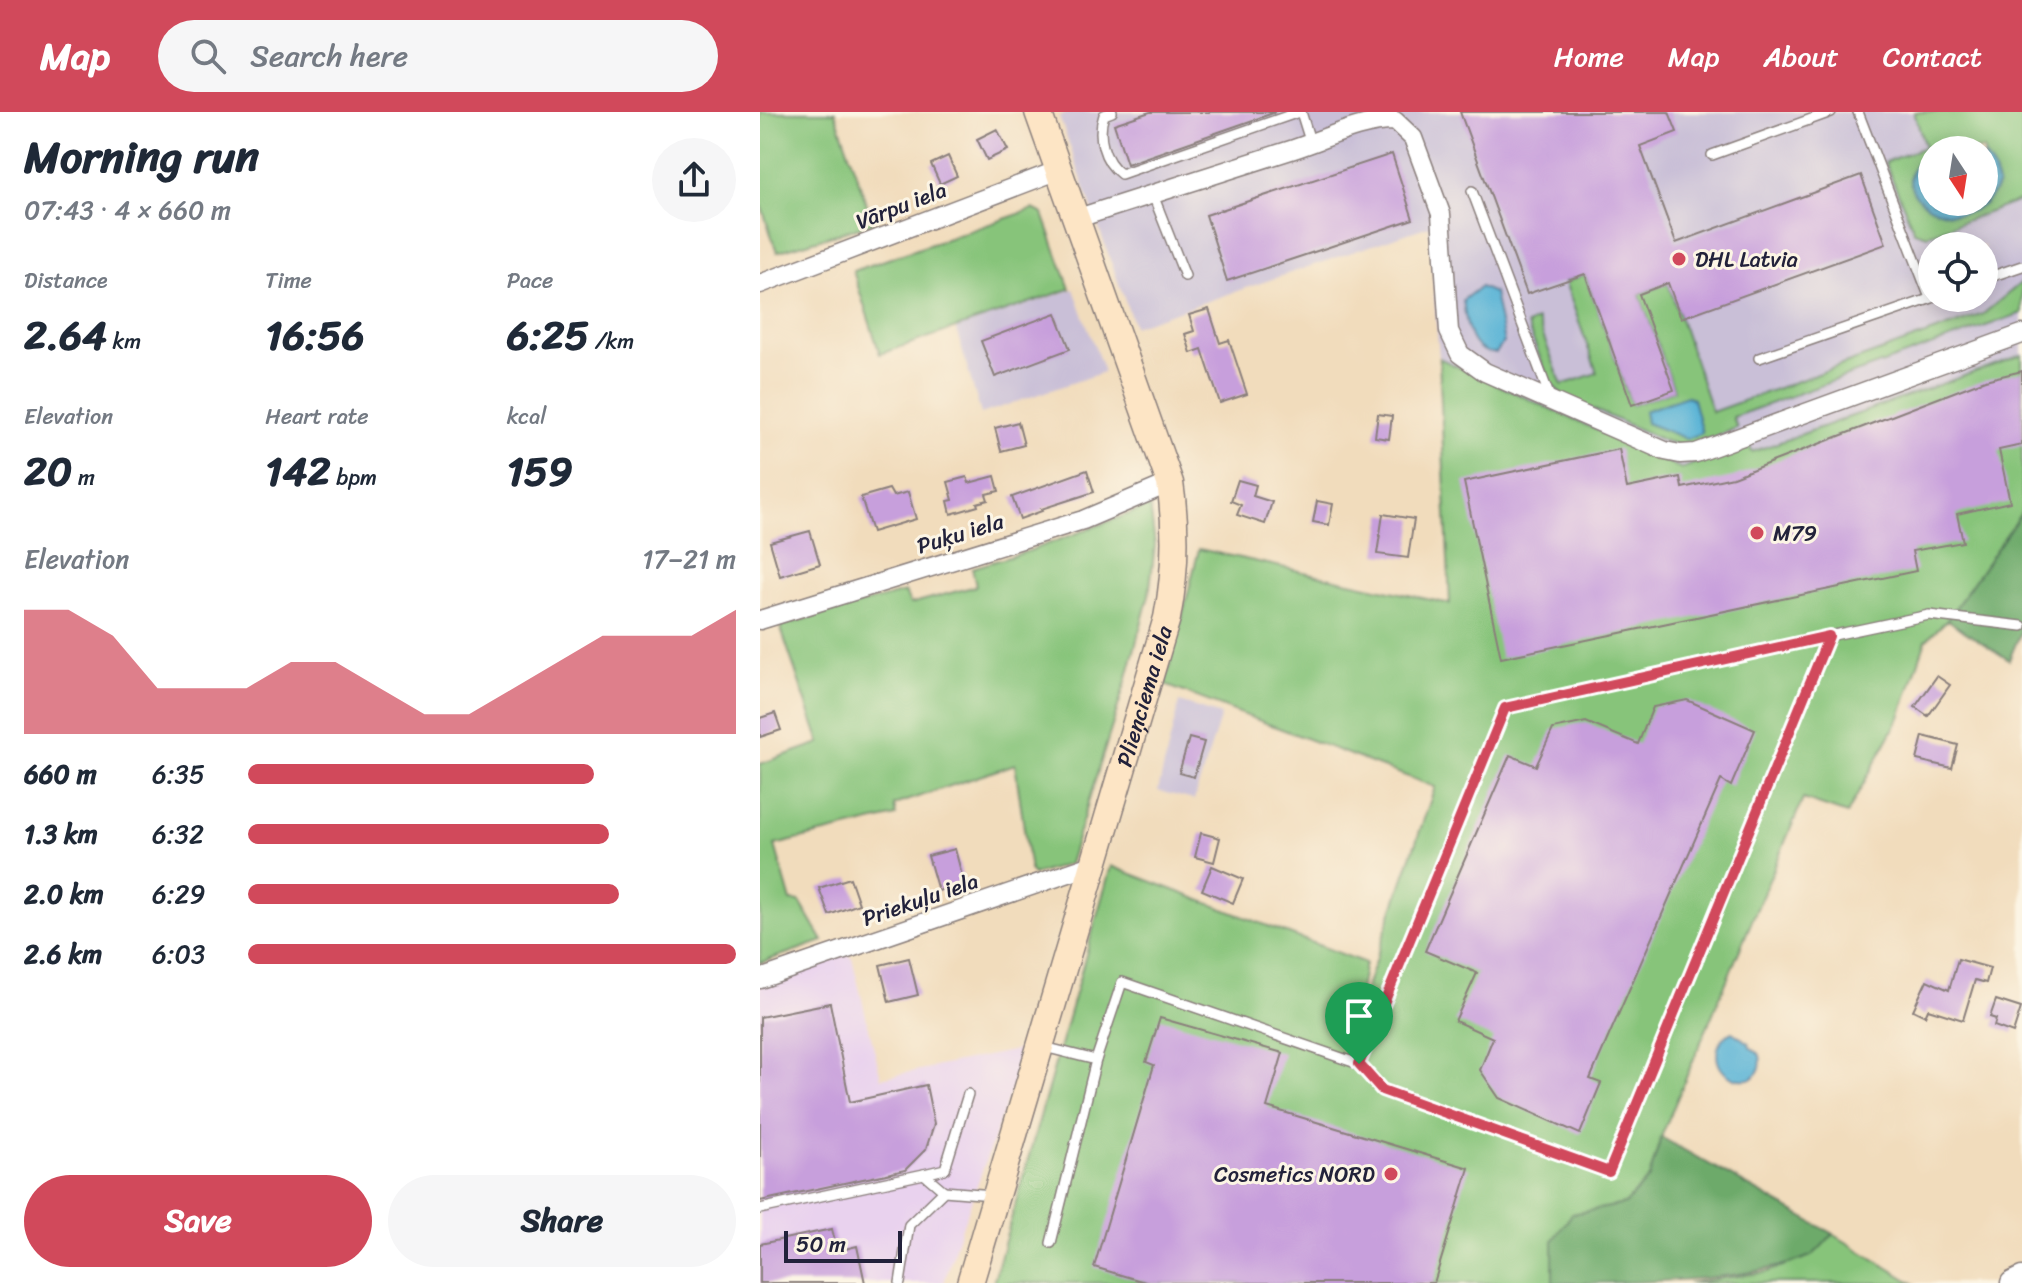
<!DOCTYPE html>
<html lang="en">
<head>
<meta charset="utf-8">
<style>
	body { margin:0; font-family:Sriracha,sans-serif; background:#f6f6f7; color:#1f2937; height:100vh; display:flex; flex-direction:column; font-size:30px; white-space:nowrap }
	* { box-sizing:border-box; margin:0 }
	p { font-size:26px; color:#747a83 }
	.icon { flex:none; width:44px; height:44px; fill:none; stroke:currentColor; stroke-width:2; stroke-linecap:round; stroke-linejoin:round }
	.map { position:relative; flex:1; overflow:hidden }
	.sheet { display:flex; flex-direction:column; background:#fff; width:760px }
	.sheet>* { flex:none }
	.needle { width:52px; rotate:168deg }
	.buttons { position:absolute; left:1158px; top:24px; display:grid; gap:16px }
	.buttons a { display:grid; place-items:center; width:80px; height:80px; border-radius:50%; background:#fff; box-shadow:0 4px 20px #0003; font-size:40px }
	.scale { position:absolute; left:24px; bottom:20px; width:118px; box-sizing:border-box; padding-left:8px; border:4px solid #22223b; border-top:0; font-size:22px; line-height:28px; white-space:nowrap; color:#22223b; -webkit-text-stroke:6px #fcf5e5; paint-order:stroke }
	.pin { position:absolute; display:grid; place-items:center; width:68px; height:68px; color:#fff; margin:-82px -34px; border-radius:50% 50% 50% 0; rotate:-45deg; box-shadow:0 0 8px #0007 }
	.pin .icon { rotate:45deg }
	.round { display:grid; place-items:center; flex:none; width:84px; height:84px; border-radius:42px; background:#f6f6f7 }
	.overview { display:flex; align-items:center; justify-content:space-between; height:136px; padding:0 24px }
	h1 { font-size:44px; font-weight:800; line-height:60px }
	.stats { display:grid; grid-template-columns:repeat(3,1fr); gap:12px; height:136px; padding:8px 24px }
	.stats div { display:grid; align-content:center }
	.stats b { font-size:40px; font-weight:800 }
	.stats small { font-size:22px; font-weight:400 }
	.stats p { font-size:22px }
	.chart { height:224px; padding:16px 24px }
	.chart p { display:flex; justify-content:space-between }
	.chart svg { width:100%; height:144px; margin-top:8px; fill:#d1495b; opacity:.7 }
	.action { display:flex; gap:16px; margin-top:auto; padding:16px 24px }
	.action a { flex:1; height:92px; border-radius:48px; background:#d1495b; color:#fff; font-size:32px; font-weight:800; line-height:92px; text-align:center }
	.action a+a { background:#f6f6f7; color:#1f2937 }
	ul { padding:0 24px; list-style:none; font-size:26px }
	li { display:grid; grid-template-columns:128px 96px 1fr; align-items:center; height:60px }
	li i { height:20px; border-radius:10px; background:#d1495b }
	header { display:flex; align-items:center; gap:48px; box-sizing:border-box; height:112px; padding:0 40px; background:#d1495b; color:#fff }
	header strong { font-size:38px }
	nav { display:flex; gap:44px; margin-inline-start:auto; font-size:28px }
	.search { width:560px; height:72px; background:#f6f6f7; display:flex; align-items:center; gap:20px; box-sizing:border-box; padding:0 28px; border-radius:44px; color:#747a83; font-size:30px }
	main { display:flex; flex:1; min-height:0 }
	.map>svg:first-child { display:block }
</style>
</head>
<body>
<header>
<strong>Map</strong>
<div class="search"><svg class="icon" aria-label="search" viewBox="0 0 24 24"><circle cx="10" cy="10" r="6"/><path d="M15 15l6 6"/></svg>Search here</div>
<nav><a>Home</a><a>Map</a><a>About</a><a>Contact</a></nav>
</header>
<main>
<section class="sheet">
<div class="overview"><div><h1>Morning run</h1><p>07:43 · 4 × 660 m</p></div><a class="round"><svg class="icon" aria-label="share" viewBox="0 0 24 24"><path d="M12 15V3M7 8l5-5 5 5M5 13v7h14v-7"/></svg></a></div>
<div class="stats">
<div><p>Distance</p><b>2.64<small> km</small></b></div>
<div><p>Time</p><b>16:56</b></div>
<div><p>Pace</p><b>6:25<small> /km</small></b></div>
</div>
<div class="stats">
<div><p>Elevation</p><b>20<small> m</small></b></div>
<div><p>Heart rate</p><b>142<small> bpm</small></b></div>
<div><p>kcal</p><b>159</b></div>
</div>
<div class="chart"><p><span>Elevation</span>17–21 m</p>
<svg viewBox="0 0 160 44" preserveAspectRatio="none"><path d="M0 44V6L10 6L20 14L30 30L40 30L50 30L60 22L70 22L80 30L90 38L100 38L110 30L120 22L130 14L140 14L150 14L160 6V44z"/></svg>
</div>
<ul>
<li><b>660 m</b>6:35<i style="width:71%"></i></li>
<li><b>1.3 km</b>6:32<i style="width:74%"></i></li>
<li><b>2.0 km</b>6:29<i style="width:76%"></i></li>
<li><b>2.6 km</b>6:03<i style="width:100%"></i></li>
</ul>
<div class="action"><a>Save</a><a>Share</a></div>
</section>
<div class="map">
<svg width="1262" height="1171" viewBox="0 0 1262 1171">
	<rect width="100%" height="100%" fill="#fcf5e5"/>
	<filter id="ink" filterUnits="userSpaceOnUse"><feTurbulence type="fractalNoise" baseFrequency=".0125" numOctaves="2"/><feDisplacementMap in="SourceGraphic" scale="16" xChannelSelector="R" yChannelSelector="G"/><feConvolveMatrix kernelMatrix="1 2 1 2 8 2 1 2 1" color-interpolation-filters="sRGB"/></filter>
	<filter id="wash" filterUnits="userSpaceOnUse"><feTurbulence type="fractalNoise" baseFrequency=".006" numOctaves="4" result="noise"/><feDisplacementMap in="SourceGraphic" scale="32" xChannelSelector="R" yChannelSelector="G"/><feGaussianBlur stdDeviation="1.8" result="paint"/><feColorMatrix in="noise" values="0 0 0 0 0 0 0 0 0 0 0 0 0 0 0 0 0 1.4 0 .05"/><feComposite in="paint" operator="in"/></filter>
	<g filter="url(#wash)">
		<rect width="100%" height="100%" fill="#f1dcbc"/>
		<polygon fill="#e9d2ee" points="87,841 92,846 121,966 266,936 197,1129 184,1171 0,1171 0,871"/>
		<g fill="#c9bfd7" fill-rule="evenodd">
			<path d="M312,0h905l45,71v172l-294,106 -46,8 -243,-111 -10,-132 -295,100 -75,-210zM1172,38h52v52h-52zM1172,134h52v52h-52z"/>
			<polygon points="314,177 344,260 221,302 196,217"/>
			<polygon points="419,590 461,603 434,688 398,679"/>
		</g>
		<g fill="#87c47a" stroke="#54735a" stroke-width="2" fill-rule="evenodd">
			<polygon points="0,0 75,0 113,111 17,140 0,90"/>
			<path d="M1154,0h108v88l-95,35 -13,-4 -29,-69 40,-15zM1172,38h52v52h-52z"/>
			<polygon points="273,97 283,102 310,177 120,242 93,159"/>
			<polygon points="825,162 872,293 914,278 879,182 908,171 952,300 1223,202 1262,170 1262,201 973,305 977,316 928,335 905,329 803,284 790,270 767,213 777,208 802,273 837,261 805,170"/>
			<polygon points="1262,243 1262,400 1187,508 1166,528 1140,605 1087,702 1043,687 901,1025 889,1066 865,1092 812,1103 793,1128 793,1171 233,1171 351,754 605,851 594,910 675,675 405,573 439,437 690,492 679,246 922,357 987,328 992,340"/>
			<polygon points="390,394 395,433 389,483 366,569 309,752 273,763 270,759 255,652 134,693 136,704 15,733 31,789 40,790 63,829 0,851 0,652 60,631 20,514 145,480 150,492 216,474 212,456 269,439"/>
			<polygon points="1073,1122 1153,1171 928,1171 1007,1160 1052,1143"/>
		</g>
		<g fill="#6daa6a" stroke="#486652" stroke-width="2">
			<polygon points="1262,400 1262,517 1249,548 1187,508"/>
			<path d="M901,1025l172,97c-7,7 -14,17 -22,22 -63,27 -187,27 -258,27v-43l19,-26 53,-10 24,-26z"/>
		</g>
		<g fill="#59b3d6" stroke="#3e6a88" stroke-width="2">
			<path d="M1172,40v50h52v-47l9,14 5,15c-28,68 -133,3 -66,-32z"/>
			<path d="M720,175l14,6 10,49 -8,11c-28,1 -30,-31 -33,-53z"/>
			<polygon points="927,284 933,287 942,321 927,327 886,311 884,299"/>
			<path d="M972,920l17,11 1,4 10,8c2,11 0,16 -8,24 -6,0 -14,1 -19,-1 -21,-9 -21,-37 -1,-46z"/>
		</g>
		<g id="blocks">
			<g fill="#c79fdc">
				<polygon points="390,0 516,0 367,52 354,12"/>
				<polygon points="700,0 909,0 917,20 880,34 916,131 1101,63 1126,132 921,206 908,171 879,182 914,278 872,293 825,162 767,182"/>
				<polygon points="237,17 248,38 227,48 217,27"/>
				<polygon points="632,42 653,107 467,169 446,103"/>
				<polygon points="188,44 197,64 180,72 171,52"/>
				<polygon points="449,197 460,231 469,228 487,282 460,291 442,237 431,241 425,222 434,219 429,203"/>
				<polygon points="296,201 310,237 235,265 221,229"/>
				<polygon points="1262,259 1262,333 1239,338 1250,390 1197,402 1203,430 1152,439 1156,459 741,546 704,370 859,337 867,376 920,365 922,376 973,365 1225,268"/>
				<polygon points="618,302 632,304 629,327 615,325"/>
				<polygon points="258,310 264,333 241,339 235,316"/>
				<polygon points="327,358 334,380 281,397 282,399 260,407 252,385"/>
				<polygon points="235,364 239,379 226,382 228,388 217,391 218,394 191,402 188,389 193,388 188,370 207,365 209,371"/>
				<polygon points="478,368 496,373 493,384 512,390 505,412 477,403 481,393 471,389"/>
				<polygon points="129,377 133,384 148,380 156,407 112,420 101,385"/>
				<polygon points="557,389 573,392 569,413 553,410"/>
				<polygon points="623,402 654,407 648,446 617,442"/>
				<polygon points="50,419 60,452 20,464 10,430"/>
				<polygon points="1177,564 1190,573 1168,604 1155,595"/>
				<polygon points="927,588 995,618 971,674 961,668 830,967 841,971 820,1022 739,986 720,958 733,926 695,909 717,861 665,839 750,643 776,654 793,617 826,610 878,632 893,595"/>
				<polygon points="15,601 21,618 0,625 0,606"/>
				<polygon points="1163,624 1198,633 1192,656 1157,648"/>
				<polygon points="429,626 444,630 434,665 419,661"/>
				<polygon points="441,721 460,726 454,750 435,745"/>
				<polygon points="195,737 204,771 178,779 168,744"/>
				<polygon points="452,754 483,767 473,791 442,778"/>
				<polygon points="90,766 99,792 69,803 59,776"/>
				<polygon points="149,846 158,883 129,890 120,853"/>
				<polygon points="1198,847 1230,856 1226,871 1215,868 1203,908 1168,897 1165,904 1153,898 1167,868 1189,878"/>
				<polygon points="1236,888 1261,896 1253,921 1234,914 1236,907 1230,905"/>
				<polygon points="70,891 90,990 166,973 174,1012 166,1037 145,1058 0,1089 0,905"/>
				<polygon points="400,906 523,941 507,995 709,1056 674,1171 388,1171 334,1155 394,953 386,950"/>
				<polygon points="72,1117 77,1139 97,1134 105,1171 0,1171 0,1132"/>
			</g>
		</g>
	</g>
	<g filter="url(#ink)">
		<use href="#blocks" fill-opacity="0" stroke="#8a7f7c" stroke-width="2"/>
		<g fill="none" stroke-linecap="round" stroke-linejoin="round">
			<g stroke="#8a7f7c" stroke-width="12">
				<g id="service">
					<path d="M352,0l-8,3c-7,20 -1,46 17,59l178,-62"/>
					<polyline points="541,0 551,32"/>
					<polyline points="1098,0 1170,186"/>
					<polyline points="952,43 1071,0"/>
					<polyline points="712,79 791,288"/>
					<polyline points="393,83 425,164"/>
					<polyline points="1224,167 1262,154"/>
					<polyline points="999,246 1172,186"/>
					<polyline points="1069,524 1169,503 1262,514"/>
					<polyline points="284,935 336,948"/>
					<polyline points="184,1079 164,1062 185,1057 208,982"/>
					<polyline points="0,1097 164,1062"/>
					<polyline points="291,1131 336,948 362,870 599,952 622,978 849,1060 1069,524 745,596 599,952"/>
					<polyline points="140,1171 149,1113 184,1079 233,1083"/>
				</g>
			</g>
			<g stroke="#8a7f7c" stroke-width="21">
				<g id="minor">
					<path d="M315,107c73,-23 146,-47 219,-70 34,-11 66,-28 101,-28l18,17 28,76 8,117 11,23 25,18 180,79 15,3 16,-1 326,-119"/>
					<polyline points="0,172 299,58"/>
					<polyline points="0,508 323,408 410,371"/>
					<polyline points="0,867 335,752"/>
				</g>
			</g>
			<g stroke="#8a7f7c" stroke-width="25">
				<polyline id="tertiary" points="1252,1171 1262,1166"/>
			</g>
			<g stroke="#8a7f7c" stroke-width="29">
				<g id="secondary">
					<path id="s1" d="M210,1171l197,-665c9,-46 10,-89 3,-135l-132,-371"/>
				</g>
			</g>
			<use href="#service" stroke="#fff" stroke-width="9"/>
			<use href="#minor" stroke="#fff" stroke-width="18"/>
			<use href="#tertiary" stroke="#fff" stroke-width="22"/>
			<use href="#secondary" stroke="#fde5c5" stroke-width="26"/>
		</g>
	</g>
	<g fill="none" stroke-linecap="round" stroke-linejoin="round" filter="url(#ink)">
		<g stroke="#fff" stroke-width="16">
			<polygon id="route" points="1069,524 849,1060 622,978 599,952 745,596"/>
		</g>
		<use href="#route" stroke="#d1495b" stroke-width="10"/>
	</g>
	<g fill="#d1495b" stroke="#fcf5e5" stroke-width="3">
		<circle cx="919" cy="147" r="8"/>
		<circle cx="997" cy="421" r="8"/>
		<circle cx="631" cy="1062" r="8"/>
	</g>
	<g text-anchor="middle" stroke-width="6" stroke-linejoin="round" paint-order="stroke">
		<g font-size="22" fill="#22223b" stroke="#fcf5e5">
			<text transform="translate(141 93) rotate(-21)" y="8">Vārpu iela</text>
			<text transform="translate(200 421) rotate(-17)" y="8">Puķu iela</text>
			<text dy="8" stroke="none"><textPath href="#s1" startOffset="612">Plieņciema iela</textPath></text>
			<text transform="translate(160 787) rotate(-19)" y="8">Priekuļu iela</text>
		</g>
		<g font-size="22" fill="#22223b" stroke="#fcf5e5" text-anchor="start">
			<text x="935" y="155">DHL Latvia</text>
			<text x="1013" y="429">M79</text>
			<text x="615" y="1070" text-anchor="end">Cosmetics NORD</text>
		</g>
	</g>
</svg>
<div class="buttons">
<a><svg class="needle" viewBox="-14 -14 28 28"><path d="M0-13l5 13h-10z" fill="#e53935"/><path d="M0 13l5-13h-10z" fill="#747a83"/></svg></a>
<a><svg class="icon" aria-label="locate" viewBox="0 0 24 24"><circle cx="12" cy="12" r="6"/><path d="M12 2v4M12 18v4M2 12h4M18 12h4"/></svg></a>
</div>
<div class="scale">50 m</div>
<div class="pin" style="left:599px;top:952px;background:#1e9e55"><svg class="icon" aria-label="arrive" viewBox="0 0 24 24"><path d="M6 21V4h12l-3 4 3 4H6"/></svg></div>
</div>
</main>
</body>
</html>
